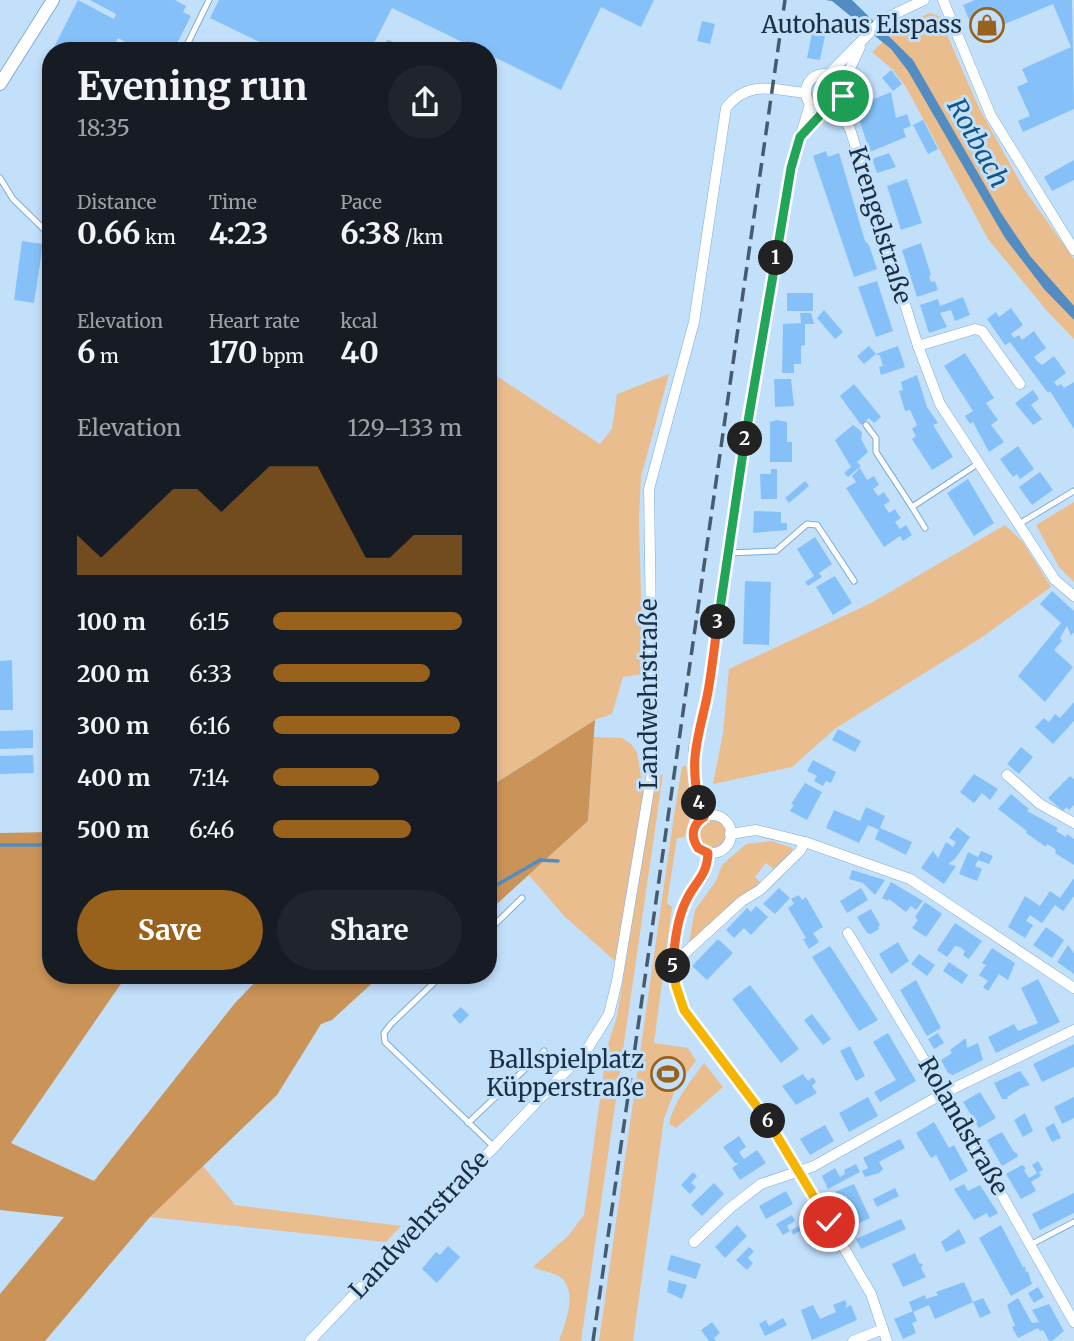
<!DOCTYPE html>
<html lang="en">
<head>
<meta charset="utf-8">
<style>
	body { margin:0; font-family:Merriweather,serif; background:#20242c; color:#f1f3f6; height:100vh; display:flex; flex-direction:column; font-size:26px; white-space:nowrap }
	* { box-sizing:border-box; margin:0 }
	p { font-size:23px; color:#9ea1a6 }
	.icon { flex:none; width:38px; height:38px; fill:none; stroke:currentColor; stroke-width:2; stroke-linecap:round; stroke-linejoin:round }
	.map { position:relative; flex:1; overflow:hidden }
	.side { position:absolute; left:42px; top:42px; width:455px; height:942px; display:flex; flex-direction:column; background:#171b24; border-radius:28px; box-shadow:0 4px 10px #0003 }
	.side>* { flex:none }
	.pin { position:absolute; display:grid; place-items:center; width:60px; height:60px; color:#fff; margin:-30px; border:4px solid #fff; border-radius:50%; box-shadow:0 2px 7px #0007 }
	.km { position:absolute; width:35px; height:35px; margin:-18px; border-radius:50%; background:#222; color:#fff; font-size:19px; line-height:35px; text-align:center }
	.round { display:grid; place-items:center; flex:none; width:74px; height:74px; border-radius:37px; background:#20242c }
	.overview { display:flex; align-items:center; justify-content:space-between; height:119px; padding:0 35px }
	h1 { font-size:38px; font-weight:700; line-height:52px }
	.stats { display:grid; grid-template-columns:repeat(3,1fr); gap:10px; height:119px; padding:7px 35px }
	.stats div { display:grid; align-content:center }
	.stats b { font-size:30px; font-weight:700 }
	.stats small { font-size:19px; font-weight:400 }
	.stats p { font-size:19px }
	.chart { height:196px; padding:14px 35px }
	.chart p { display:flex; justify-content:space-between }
	.chart svg { width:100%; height:126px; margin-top:7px; fill:#99621c; opacity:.7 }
	.primary-button { display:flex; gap:14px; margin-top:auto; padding:14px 35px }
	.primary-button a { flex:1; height:80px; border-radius:42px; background:#99621c; color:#fff; font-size:28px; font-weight:700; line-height:80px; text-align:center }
	.primary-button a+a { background:#20242c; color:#f1f3f6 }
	ul { padding:0 35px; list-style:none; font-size:23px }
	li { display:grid; grid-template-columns:112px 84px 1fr; align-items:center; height:52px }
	li i { height:18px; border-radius:9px; background:#99621c }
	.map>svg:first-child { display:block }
</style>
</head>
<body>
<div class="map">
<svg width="1074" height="1341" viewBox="0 0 1074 1341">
	<rect width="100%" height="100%" fill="#c3e0fb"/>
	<g fill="#eabd8f">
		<polygon points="930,13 939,16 979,108 1024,189 1074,259 1074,339 1047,311 988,239 906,87 892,69 872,52 901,25"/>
		<polygon points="669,374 641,477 639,519 643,674 623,677 612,714 595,720 488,788 488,386 495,375 600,444 612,429 617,394"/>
		<polygon points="1074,502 1074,582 1059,567 1036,525"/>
		<polygon points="1005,525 1023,542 1051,587 981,638 836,728 792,767 713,784 723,733 729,669 871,603"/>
		<polygon points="594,737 622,738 631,744 637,752 644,795 625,916 615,961 564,916 529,875 588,821"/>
		<polygon points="686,765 692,802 689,805 690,817 685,837 677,838 667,903 672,907 654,1043 688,1048 696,1061 676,1087 664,1119 633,1341 599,1341 674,815 682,767"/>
		<path d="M663,774l-82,567h-22c6,-18 20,-49 1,-64 -7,-5 -19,-6 -27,-10l35,-31 16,-21 23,-167 10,-32 39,-239z"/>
		<circle cx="712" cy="834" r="14"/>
		<polygon points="772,841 793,848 789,857 775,870 766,863 755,877 762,884 693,941 689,942 695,910 716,881 722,865 746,844"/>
		<path d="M704,1063l19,24 -47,41 -7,-4c5,-23 21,-42 35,-61z"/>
		<polygon points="203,1166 235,1205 401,1226 386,1242 150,1217"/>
	</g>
	<g fill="#ca9459">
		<polygon points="595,720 588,821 488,912 488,788"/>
		<polygon points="51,832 51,975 127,975 11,1143 94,1181 235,1003 262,975 381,975 332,1020 321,1024 277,1095 150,1217 45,1341 0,1341 0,1294 64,1217 0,1210 0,833"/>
	</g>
	<polygon fill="#528cc0" points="825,0 852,0 913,60 1001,213 1030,256 1074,306 1074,320 1044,289 1005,238 908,71 891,49 832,1"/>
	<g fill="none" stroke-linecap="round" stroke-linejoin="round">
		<g stroke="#528cc0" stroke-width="3.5">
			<polyline points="0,845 51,845"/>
			<polyline points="488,890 540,860 558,861"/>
		</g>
	</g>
	<g fill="#85c1f8">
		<polygon points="78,0 114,19 116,14 90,0 175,0 186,6 183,12 191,16 173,51 142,51 118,38 112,51 52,51"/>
		<polygon points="219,0 654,0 641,27 601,7 561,90 488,54 488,51 481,51 392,8 370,51 278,51 210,18"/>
		<polygon points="975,0 1072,0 1074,109 1023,132 1018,121 1030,116 1017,87 1028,82 1022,69 1071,47 1053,4 976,36 963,5"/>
		<polygon points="702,21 715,24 710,44 697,41"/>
		<polygon points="812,33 825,36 820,60 807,58"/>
		<polygon points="891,70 902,84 893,91 882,78"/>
		<polygon points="891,92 896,118 907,114 911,126 903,129 906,137 870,152 855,107"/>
		<polygon points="923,120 938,149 928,154 913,125"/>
		<polygon points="826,151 828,157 839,153 865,241 869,245 877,269 854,277 813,156"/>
		<polygon points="889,153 896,167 877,173 872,159"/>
		<polygon points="1074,160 1074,180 1052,191 1044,177"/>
		<polygon points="907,179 922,223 901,230 887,186"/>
		<polygon points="22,241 43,244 34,303 14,300"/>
		<polygon points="921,243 931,275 929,276 931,282 935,281 938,290 917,297 902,250"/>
		<polygon points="877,281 893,331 876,337 858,287"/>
		<rect x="787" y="293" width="26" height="18"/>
		<polygon points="963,297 970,315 955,321 951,310 940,313 947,327 929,333 920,305 938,299 940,306"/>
		<polygon points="1011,308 1023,325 1011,334 1014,338 1019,335 1022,340 1034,331 1046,348 1034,357 1037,361 1042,365 1054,356 1066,373 1054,382 1057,386 1061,384 1064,388 1074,382 1074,429 1050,391 1048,393 1010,342 1005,345 987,319 996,312 999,317"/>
		<polygon points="824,310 843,332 835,339 817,318"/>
		<polygon points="800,313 811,313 814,324 805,324 805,345 801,346 801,364 794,364 794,373 782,373 783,324 801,323"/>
		<polygon points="869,346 876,354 864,364 857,356"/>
		<polygon points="898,346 905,367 881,375 879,367 883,366 880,356 876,354"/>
		<polygon points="965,353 994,398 986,403 998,420 991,425 1004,442 989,452 973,422 970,424 965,416 973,411 944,366"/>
		<polygon points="917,375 927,407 938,423 933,425 953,457 932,470 912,439 916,436 912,429 917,425 910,410 905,411 899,391 903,390 901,382"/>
		<polygon points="774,379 791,379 794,406 775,407"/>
		<polygon points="854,384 881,417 874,423 869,418 861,425 840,396"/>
		<polygon points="1033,390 1039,399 1031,405 1042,419 1033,425 1015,403"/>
		<polygon points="777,420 787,422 787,442 792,442 792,462 770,462 770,422"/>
		<polygon points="853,425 862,432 861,439 868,452 857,462 861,466 848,477 844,473 851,467 835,440"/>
		<polygon points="1018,446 1034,469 1020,479 1017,474 1013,477 1000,459"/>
		<polygon points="860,468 867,480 874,476 879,485 873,489 878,496 884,492 887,497 890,501 884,505 889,513 895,509 898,514 901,518 895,522 900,529 906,525 912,535 903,541 900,536 884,547 846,488 856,482 852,476"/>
		<polygon points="771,469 777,469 777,499 761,499 760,474 771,474"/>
		<polygon points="1040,472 1053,490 1032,505 1019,487"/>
		<polygon points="968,479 994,523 974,536 947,493"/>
		<polygon points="805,481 809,486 789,503 785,498"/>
		<polygon points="754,511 781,512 781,523 787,523 787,530 753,533"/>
		<polygon points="815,537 832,564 819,573 822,577 808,586 805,582 814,576 797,549"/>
		<polygon points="835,576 852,603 833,615 816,587"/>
		<polygon points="745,581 771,582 769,645 743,644"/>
		<polygon points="1052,591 1074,611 1074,632 1071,636 1067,626 1060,638 1062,641 1054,650 1073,667 1045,702 1018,676 1061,623 1040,604"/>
		<polygon points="12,660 13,710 0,710 0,661"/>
		<polygon points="1074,702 1074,721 1053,744 1035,727 1044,718 1049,722 1055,714 1060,718"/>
		<polygon points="838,729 861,741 855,752 832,740"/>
		<polygon points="33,730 33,748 0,749 0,731"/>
		<polygon points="1021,747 1033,757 1019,774 1007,764"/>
		<polygon points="33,755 34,773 0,774 0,756"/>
		<polygon points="813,760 836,772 831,783 826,781 823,786 814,781 817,776 807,771"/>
		<polygon points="974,774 998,789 990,800 982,793 974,803 960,792"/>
		<polygon points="1070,776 1074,779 1074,805 1069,810 1066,807 1063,811 1048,798"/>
		<polygon points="805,783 822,792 807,820 790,811 794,805 791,804"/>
		<polygon points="1011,794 1029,809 1027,811 1058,828 1056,831 1066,837 1067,834 1074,839 1074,865 1055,853 1056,850 1052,847 1047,844 1046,847 1026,833 1027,831 998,809"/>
		<polygon points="866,807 885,816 880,828 912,842 906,855 875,839 879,830 868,825 859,843 826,828 834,810 860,821"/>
		<polygon points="957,827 970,837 955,859 948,864 956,866 944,884 921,868 933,851 938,858 946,842 953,847 956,842 949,838"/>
		<polygon points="981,851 993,856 989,864 978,860 975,866 982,869 977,881 959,874 968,852 978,857"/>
		<polygon points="852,870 885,880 875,895 863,883 849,879"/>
		<polygon points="1074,878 1074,896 1063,911 1055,905 1042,923 1030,915 1026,921 1033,925 1025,938 1008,927 1025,896 1040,906 1050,891 1060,898"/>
		<polygon points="891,882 923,901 916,910 911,906 906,912 889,899 888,901 882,898"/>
		<polygon points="779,888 790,898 775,914 763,904"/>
		<polygon points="861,888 868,900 847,913 840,901"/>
		<polygon points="799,895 802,900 806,897 823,927 813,933 819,942 809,949 803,939 806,938 788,908 794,904 791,899"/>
		<polygon points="925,902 942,914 926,937 912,928 918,920 915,917"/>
		<polygon points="756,906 768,917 751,935 744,928 734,938 726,930 747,908 751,912"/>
		<polygon points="871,909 880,925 878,927 879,929 871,934 867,933 857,917"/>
		<polygon points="955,923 982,941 969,959 963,955 965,951 960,947 955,946 947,957 937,950"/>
		<polygon points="1046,927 1064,940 1052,958 1033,945"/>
		<polygon points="718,939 733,953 707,980 692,966"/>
		<polygon points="898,942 909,961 891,974 879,954"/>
		<polygon points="1068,945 1074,953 1074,974 1057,962"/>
		<polygon points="830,946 878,1020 859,1031 812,957"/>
		<polygon points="992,948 1015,963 1008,980 999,974 988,991 983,987 988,981 979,975 986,965 982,963"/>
		<polygon points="919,954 935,965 927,976 911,964"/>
		<polygon points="949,962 968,975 962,984 943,971"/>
		<polygon points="1038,979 1060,1022 996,1053 988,1037 1014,1024 1018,1031 1038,1023 1021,988"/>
		<polygon points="916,980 941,1028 927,1036 900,990"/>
		<polygon points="750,985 799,1049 781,1063 732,999"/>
		<polygon points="461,1007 469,1015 460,1024 452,1015"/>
		<polygon points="812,1014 831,1039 823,1045 804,1020"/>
		<polygon points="888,1033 916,1081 880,1102 874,1092 896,1080 873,1042"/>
		<polygon points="938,1033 944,1043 934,1049 928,1039"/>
		<polygon points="966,1038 967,1048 978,1043 983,1060 953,1075 948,1073 941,1060 952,1053 950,1050"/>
		<polygon points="1074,1044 1074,1067 1042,1082 1033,1064"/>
		<polygon points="850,1046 865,1076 856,1081 840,1051"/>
		<polygon points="1020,1071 1030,1085 1021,1088 1007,1097 1008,1099 1002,1099 994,1083"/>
		<polygon points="803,1074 808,1081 813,1077 816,1082 812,1086 817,1093 796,1105 782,1086"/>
		<polygon points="980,1092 996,1118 979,1128 963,1102"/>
		<polygon points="868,1097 878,1116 849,1132 839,1113"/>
		<polygon points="1074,1097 1074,1118 1062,1124 1054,1107"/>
		<polygon points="1025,1113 1033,1131 1023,1137 1014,1120"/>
		<polygon points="934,1122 949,1148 954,1145 968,1171 950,1181 936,1155 931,1158 916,1133"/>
		<polygon points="1054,1123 1061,1138 1052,1142 1045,1128"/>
		<polygon points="825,1125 834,1141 810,1155 800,1139"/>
		<polygon points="1002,1132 1014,1152 1018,1154 1017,1157 1002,1166 987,1140"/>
		<polygon points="739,1136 746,1147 739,1152 744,1159 757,1150 766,1163 740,1180 732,1168 739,1163 735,1163 723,1147"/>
		<polygon points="900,1139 905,1148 879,1162 883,1169 879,1173 865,1177 862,1171 868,1168 863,1158"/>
		<polygon points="1038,1161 1043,1170 1039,1172 1041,1176 1031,1182 1036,1191 1021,1199 1006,1174 1022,1165 1026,1168 1024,1170 1029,1178 1037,1173 1032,1165"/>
		<polygon points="856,1164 860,1172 828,1189 822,1176 835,1168 840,1177 845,1174 844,1170"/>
		<polygon points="693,1172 697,1176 691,1183 696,1187 690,1194 681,1185"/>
		<polygon points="714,1183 724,1194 702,1216 691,1205"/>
		<polygon points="854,1184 870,1218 855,1225 847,1208 843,1210 835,1192"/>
		<polygon points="964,1184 968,1191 980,1185 998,1213 989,1218 987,1213 974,1220 954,1189"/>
		<polygon points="895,1188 899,1196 877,1207 873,1199"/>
		<polygon points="786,1191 793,1204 766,1219 759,1206"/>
		<polygon points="1074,1193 1074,1213 1040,1230 1032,1214"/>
		<polygon points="792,1215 795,1221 787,1226 790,1231 783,1235 776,1224"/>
		<polygon points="901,1219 906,1229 861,1249 856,1239"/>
		<polygon points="807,1222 809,1226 813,1224 817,1229 822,1241 811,1247 802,1230 793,1235 791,1230"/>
		<polygon points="737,1225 747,1236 725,1258 715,1247"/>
		<polygon points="1001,1225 1023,1267 1026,1267 1025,1271 1028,1272 1032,1284 1011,1296 979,1238"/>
		<polygon points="959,1229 966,1243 946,1252 941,1242"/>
		<polygon points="448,1246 460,1257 437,1283 422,1269 436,1252 440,1255"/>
		<polygon points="749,1247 754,1251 748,1258 753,1263 747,1270 736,1260"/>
		<polygon points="915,1253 919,1263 923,1264 921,1268 926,1277 903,1287 892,1264"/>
		<polygon points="671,1255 701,1264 696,1279 667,1270"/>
		<polygon points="669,1280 687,1285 682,1299 667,1292"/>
		<polygon points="964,1282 973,1302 935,1319 929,1305 913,1312 909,1302 925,1295 926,1299 938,1295 936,1292"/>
		<polygon points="1038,1287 1044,1297 1034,1303 1028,1293"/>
		<polygon points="983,1298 991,1313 980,1318 973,1302"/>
		<polygon points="1018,1298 1032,1323 1039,1322 1032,1310 1049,1304 1064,1331 1052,1341 1049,1341 1043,1330 1040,1331 1038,1328 1018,1338 1012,1327 1015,1326 1007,1305"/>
		<polygon points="845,1300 847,1304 845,1308 851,1305 857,1320 812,1340 801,1310 813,1305 820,1319 836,1312 833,1305"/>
		<polygon points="913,1311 917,1321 912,1323 916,1333 903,1339 894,1319"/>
		<polygon points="783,1318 787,1325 765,1336 759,1324 766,1320 769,1326"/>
		<polygon points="712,1322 720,1333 714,1338 716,1341 709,1341 701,1330"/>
	</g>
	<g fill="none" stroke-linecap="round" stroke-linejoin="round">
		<g stroke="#7dacd8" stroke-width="7">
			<g id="service">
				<polyline points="184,51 209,0"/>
				<polyline points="386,51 389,44"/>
				<polyline points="0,178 13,199 51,236"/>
				<polyline points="866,425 876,438 876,452 912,507 979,463"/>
				<polyline points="912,507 925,528"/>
				<polyline points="1019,524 1074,491"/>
				<polyline points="728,553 776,551 807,524 817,525 854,581"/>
				<polyline points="488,931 522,898"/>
				<polyline points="442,975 391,1024 384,1033 385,1042 493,1146"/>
				<polyline points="468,1123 544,1051"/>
				<polyline points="1030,1245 1074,1222"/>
			</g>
		</g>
		<g stroke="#7dacd8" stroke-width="11">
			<g id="minor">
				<polyline points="943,0 991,116 1074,250"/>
				<circle cx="824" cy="92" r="18"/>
				<polyline points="829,74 882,20 924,0"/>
				<polyline points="842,86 860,47"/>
				<polyline points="837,106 850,129 918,346 940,404 1055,580 1074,596"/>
				<polyline points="801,136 824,111"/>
				<polyline points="918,346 975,329 982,331 1020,384"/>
				<polyline points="1007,775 1040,804 1074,823"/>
				<circle cx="712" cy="834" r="19"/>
				<polyline points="704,817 694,780 694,747 708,695 745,441 791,168 810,104"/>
				<polyline points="730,834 756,830 805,842 910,879 1074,988"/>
				<polyline points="708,853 703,877 685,901 679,925 673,964 678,995 692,1023 774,1130 799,1171 871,1294 887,1341"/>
				<polyline points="848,933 944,1093 1074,1322"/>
				<polyline points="673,964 742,901 760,890 800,851 805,842"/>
				<polyline points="694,1242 730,1208 761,1184 814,1166 944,1093 1074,1030"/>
				<path d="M310,1341l278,-293 21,-34 8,-33 36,-215 -4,-277 45,-167 32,-214c22,-29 48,-18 80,-15"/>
				<polyline points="853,1341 883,1329"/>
			</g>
		</g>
		<g stroke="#7dacd8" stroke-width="14">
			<polyline id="tertiary" points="0,84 53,0"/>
		</g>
		<use href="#service" stroke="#fff" stroke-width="5"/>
		<use href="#minor" stroke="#fff" stroke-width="10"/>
		<use href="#tertiary" stroke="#fff" stroke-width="12"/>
		<polyline stroke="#455b6f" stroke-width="3.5" stroke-dasharray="14 7" stroke-linecap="butt" points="593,1341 785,0"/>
	</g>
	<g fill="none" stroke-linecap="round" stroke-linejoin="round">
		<g stroke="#fff" stroke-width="14">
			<polyline id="split-1" points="776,258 791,168 800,137 824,111 837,106 843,96"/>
		</g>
		<g stroke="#fff" stroke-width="14">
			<polyline id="split-2" points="745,439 776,258"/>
		</g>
		<g stroke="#fff" stroke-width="14">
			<polyline id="split-3" points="718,622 745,439"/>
		</g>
		<g stroke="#fff" stroke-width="14">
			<path id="split-4" d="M699,803c-10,-44 -1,-64 8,-106 5,-25 7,-51 11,-75"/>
		</g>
		<g stroke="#fff" stroke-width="14">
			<path id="split-5" d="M673,966c1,-20 4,-47 13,-65 9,-20 21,-24 22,-48l-10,-5c-8,-12 -6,-23 6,-31l-5,-14"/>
		</g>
		<g stroke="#fff" stroke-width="14">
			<polyline id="split-6" points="673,966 676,986 684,1010 768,1121"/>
		</g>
		<g stroke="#fff" stroke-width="14">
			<polyline id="split-7" points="768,1121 829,1222"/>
		</g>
		<use href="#split-1" stroke="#22a559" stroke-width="9"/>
		<use href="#split-2" stroke="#22a559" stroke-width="9"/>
		<use href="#split-3" stroke="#22a559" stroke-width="9"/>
		<use href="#split-4" stroke="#f0652b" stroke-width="9"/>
		<use href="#split-5" stroke="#f0652b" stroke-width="9"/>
		<use href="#split-6" stroke="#f5b400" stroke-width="9"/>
		<use href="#split-7" stroke="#f5b400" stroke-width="9"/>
	</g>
	<defs>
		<g id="shop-ring" transform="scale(1.75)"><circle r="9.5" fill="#c3e0fb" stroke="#99621c" stroke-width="1.5"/><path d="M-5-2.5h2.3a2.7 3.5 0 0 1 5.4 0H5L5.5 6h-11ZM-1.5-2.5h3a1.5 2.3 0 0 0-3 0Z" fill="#99621c"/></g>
		<g id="stadium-ring" transform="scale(1.75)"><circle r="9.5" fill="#c3e0fb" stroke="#99621c" stroke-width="1.5"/><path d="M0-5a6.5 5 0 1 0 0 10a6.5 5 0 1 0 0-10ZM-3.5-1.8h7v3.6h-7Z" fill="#99621c"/></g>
	</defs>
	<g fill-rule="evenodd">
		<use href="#shop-ring" x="987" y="25"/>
		<use href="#stadium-ring" x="668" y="1074"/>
	</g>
	<g text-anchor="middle" stroke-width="6" stroke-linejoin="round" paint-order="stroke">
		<g font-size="24" fill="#1c2f41" stroke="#c3e0fb" text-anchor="end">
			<text x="962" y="33">Autohaus Elspass</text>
			<text x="644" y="1068">Ballspielplatz<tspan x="644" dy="28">Küpperstraße</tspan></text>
		</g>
		<g font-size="24" fill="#1c2f41" stroke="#c3e0fb">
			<text transform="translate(880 225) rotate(73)" y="8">Krengelstraße</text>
			<text transform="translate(649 694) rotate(-90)" y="8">Landwehrstraße</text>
			<text transform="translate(963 1126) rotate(60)" y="8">Rolandstraße</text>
			<text transform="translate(419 1225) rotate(-47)" y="8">Landwehrstraße</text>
		</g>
		<g font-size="26" font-style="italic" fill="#115486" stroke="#c3e0fb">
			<text transform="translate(978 143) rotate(61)" y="9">Rotbach</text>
		</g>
	</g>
</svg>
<div class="pin" style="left:843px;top:96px;background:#1e9e55"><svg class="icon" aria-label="arrive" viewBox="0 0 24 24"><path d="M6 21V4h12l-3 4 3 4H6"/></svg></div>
<div class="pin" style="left:829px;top:1222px;background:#d93025"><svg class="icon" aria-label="check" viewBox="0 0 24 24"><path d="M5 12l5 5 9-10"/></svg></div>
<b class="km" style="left:776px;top:258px">1</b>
<b class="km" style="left:745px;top:439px">2</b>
<b class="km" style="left:718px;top:622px">3</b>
<b class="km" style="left:699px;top:803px">4</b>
<b class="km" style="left:673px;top:966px">5</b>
<b class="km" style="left:768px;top:1121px">6</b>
<section class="side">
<div class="overview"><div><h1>Evening run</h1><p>18:35</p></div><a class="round"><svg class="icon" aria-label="share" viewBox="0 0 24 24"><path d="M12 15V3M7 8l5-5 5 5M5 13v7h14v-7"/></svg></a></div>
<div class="stats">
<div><p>Distance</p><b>0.66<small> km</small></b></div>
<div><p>Time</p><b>4:23</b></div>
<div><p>Pace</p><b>6:38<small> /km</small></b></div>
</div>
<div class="stats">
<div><p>Elevation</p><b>6<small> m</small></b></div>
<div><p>Heart rate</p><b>170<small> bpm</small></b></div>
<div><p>kcal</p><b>40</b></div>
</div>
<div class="chart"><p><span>Elevation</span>129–133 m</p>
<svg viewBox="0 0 160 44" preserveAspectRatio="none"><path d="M0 44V30L10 38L20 30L30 22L40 14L50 14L60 22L70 14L80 6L90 6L100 6L110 22L120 38L130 38L140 30L150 30L160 30V44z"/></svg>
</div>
<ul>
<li><b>100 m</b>6:15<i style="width:100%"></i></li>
<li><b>200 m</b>6:33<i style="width:83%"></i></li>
<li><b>300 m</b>6:16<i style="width:99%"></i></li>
<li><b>400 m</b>7:14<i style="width:56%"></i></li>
<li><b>500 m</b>6:46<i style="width:73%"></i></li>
</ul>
<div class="primary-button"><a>Save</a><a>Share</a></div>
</section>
</div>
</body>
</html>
